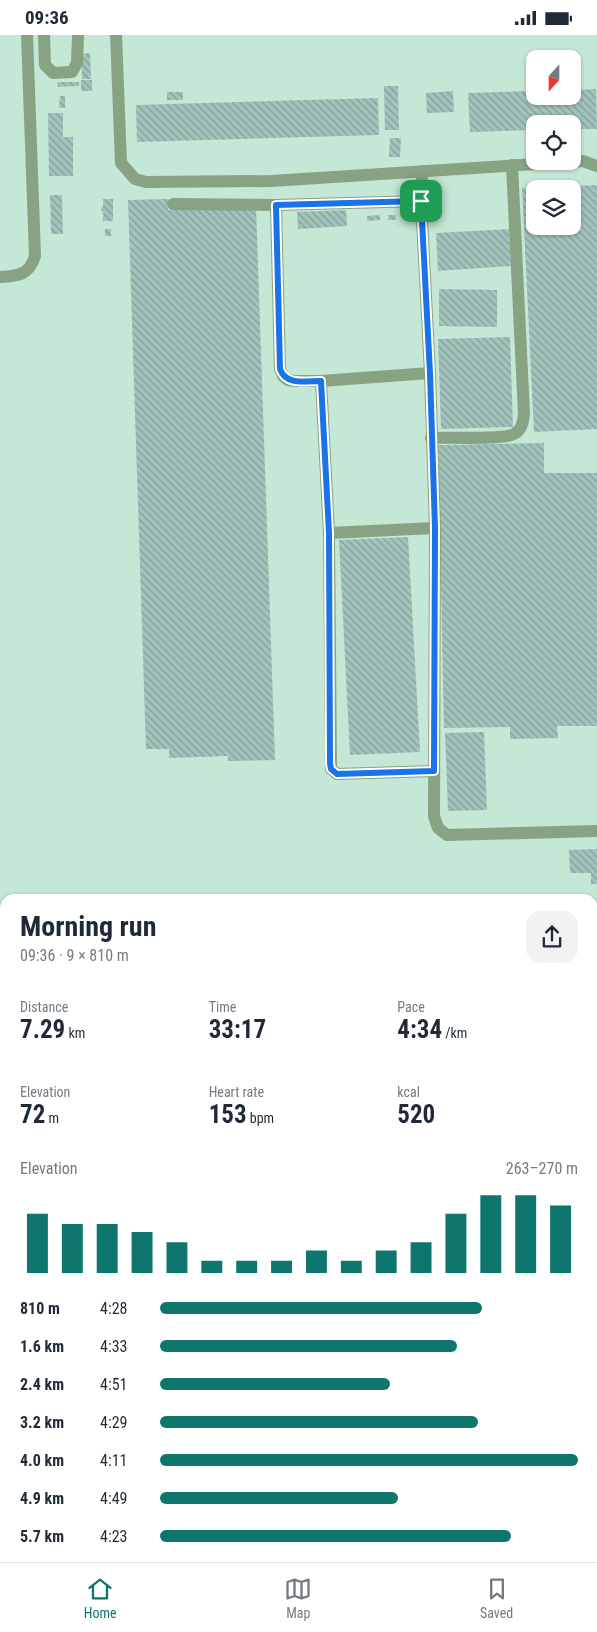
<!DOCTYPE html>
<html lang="en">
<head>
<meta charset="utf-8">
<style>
	body { margin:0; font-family:"Roboto Condensed",sans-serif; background:#f2f2f3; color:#1f2937; height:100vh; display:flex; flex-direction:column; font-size:19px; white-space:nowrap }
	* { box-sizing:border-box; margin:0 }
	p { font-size:16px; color:#747a83 }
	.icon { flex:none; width:28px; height:28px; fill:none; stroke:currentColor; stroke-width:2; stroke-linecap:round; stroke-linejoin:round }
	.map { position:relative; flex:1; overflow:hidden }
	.panel { position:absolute; left:0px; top:859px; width:598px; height:669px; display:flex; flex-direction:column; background:#fff; border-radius:15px 15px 0 0; box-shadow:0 1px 4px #0004 }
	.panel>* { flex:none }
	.needle { width:32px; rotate:201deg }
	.buttons { position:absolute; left:526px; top:15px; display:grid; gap:10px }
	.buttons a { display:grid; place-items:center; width:55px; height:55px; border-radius:10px; background:#fff; box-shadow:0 1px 4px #0004; font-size:25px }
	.pin { position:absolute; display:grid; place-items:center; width:42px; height:42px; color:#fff; margin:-21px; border-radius:10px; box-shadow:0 2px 8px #0006 }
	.round { display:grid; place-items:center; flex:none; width:52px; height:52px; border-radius:15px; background:#f2f2f3 }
	.overview { display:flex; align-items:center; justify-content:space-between; height:85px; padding:0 20px }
	h1 { font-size:28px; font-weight:700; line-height:38px }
	.figures { display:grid; grid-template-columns:repeat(3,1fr); gap:8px; height:85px; padding:5px 20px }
	.figures div { display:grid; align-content:center }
	.figures b { font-size:25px; font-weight:700 }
	.figures small { font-size:14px; font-weight:400 }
	.figures p { font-size:14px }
	.chart { height:140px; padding:10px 20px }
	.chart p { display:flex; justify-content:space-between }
	.chart svg { width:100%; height:90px; margin-top:5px; stroke:#0f766e; stroke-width:6 }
	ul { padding:0 20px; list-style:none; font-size:16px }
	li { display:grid; grid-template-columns:80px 60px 1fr; align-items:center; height:38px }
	li i { height:12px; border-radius:6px; background:#0f766e }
	.status { display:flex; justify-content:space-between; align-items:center; height:35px; padding:0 25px; background:#fff; direction:ltr }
	.status svg { height:14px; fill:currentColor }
	.tab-bar { display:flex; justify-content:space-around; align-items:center; height:70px; border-top:1px solid #e0e1e3; background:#fff; font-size:14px; color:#747a83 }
	.tab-bar a { display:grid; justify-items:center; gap:2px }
	.tab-bar .active { color:#0f766e }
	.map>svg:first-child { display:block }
</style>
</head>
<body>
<div class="status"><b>09:36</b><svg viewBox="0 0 49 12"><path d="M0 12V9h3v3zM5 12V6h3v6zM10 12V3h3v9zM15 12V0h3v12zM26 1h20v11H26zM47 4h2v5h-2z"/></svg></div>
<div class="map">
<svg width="597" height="1527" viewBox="0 0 597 1527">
	<defs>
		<pattern id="building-back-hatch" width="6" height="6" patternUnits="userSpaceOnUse" patternTransform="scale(1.25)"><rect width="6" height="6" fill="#a2c2bc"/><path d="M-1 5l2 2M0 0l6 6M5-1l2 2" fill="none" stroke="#849f99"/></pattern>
	</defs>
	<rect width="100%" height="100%" fill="#d7f2e3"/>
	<path fill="#c5e7d5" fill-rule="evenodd" d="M0,0h597v1527h-597zM535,24h37v37h-37zM535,89h37v37h-37zM535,154h37v37h-37zM5,864h587v658h-587z"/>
	<g fill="url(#building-back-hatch)">
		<polygon points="90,18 91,44 82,44 82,19"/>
		<rect x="81" y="45" width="11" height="11"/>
		<polygon points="57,47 79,47 79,51 58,52"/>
		<polygon points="384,51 398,51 399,95 385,95"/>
		<polygon points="596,54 597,94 572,94 572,89 535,89 535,95 470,97 468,58 535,56 535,61 572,61 572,55"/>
		<polygon points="453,56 454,77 427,78 426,58"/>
		<rect x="167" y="57" width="16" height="8"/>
		<polygon points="60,61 65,61 65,73 59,73"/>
		<polygon points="378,63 379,100 137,107 136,70"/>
		<polygon points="48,78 63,78 63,102 73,102 73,141 49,141"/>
		<polygon points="390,103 401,103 400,122 389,122"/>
		<polygon points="597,150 597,394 534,397 522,153 535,153 535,191 572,191 572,154 547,154 547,152"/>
		<polygon points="50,160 62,160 63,199 51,199"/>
		<polygon points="103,164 113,164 113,186 103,186 103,176 101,176 101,172 103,172"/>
		<polygon points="168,164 168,175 256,172 275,725 228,726 228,721 169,723 169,714 146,714 128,165"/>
		<polygon points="346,175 347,191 298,194 297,177"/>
		<polygon points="380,180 380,185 367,186 367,181"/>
		<rect x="388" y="180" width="8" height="5"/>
		<rect x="105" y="194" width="6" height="7"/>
		<polygon points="509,194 511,231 438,236 436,198"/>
		<polygon points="439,254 497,255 497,292 439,291"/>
		<polygon points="510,302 513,392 441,394 438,304"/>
		<polygon points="544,408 544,438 597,438 597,691 557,691 558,703 510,704 510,692 444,693 438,410"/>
		<polygon points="408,502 420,717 350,720 339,505"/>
		<polygon points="484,697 487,775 448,776 445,698"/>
		<polygon points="597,814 597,849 591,849 591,838 570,838 569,815"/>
		<polygon points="592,891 597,891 597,927 592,928"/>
		<polygon points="597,978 597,1000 592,999 592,979"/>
		<polygon points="595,1188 597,1191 597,1210 592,1202 592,1189"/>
	</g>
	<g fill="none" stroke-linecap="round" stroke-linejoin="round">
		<g stroke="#87a383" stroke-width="12">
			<polyline points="44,0 45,30 53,38 72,37 77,28 78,0"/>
			<polyline points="116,0 121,128 135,144 146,147 271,146 583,126 597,131"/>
			<polyline points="422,136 421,166 430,338 435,493 434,781 438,793 447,800 597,796"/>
			<polyline points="173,169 276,170 421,166"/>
			<polyline points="276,170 280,334 283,341 288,345 295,346 321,346 430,338"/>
			<path d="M0,242c19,-1 29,-2 35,-21l-8,-221"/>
			<polyline points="321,346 329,498 331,734 337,739 434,736"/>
			<path d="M431,403c16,-1 72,2 83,-4 8,-4 9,-12 10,-20l-12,-249"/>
			<polyline points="329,498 435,493"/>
			<polyline points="592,1167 597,1175"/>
			<polyline points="456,1522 459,1527"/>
		</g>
	</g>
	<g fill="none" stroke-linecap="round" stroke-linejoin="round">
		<g stroke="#fff" stroke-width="10">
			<path id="route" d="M421,166l9,172 5,155 -1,243 -97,3 -6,-5 -1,-6 -1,-230 -8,-152c-15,0 -35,5 -41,-12l-4,-164z"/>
		</g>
		<use href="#route" stroke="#1a73e8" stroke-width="6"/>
	</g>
</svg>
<div class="buttons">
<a><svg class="needle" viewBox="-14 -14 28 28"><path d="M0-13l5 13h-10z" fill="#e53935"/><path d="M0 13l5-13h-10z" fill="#747a83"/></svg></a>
<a><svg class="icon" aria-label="locate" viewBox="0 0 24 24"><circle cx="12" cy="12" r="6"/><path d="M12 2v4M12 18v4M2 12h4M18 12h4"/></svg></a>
<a><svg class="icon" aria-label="layers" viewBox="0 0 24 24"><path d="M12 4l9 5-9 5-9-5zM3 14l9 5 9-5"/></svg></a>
</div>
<div class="pin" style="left:421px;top:166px;background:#1e9e55"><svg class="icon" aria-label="arrive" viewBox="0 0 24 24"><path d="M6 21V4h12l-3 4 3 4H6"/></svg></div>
<section class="panel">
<div class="overview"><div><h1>Morning run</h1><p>09:36 · 9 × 810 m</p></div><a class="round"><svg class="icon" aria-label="share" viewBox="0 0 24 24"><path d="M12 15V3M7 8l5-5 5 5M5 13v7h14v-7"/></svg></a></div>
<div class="figures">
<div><p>Distance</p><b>7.29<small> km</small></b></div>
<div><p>Time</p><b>33:17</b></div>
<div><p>Pace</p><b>4:34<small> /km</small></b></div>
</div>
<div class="figures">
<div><p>Elevation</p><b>72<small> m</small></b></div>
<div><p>Heart rate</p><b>153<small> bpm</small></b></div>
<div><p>kcal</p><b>520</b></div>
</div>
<div class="chart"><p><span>Elevation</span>263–270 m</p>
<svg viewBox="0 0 160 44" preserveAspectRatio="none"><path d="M5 44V15M15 44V20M25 44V20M35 44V24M45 44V29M55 44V38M65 44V38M75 44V38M85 44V33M95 44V38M105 44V33M115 44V29M125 44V15M135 44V6M145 44V6M155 44V11"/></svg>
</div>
<ul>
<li><b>810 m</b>4:28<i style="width:77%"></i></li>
<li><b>1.6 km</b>4:33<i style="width:71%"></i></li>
<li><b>2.4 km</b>4:51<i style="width:55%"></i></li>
<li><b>3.2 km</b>4:29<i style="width:76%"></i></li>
<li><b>4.0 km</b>4:11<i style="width:100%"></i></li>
<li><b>4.9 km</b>4:49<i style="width:57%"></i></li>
<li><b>5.7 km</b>4:23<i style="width:84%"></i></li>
</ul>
</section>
</div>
<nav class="tab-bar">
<a class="active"><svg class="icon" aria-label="home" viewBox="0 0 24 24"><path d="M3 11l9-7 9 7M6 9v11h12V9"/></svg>Home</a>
<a><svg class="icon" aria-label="map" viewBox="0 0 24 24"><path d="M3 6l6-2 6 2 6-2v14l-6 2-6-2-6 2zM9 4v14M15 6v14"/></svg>Map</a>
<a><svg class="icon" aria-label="saved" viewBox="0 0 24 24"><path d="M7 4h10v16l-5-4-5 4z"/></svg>Saved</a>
</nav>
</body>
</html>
